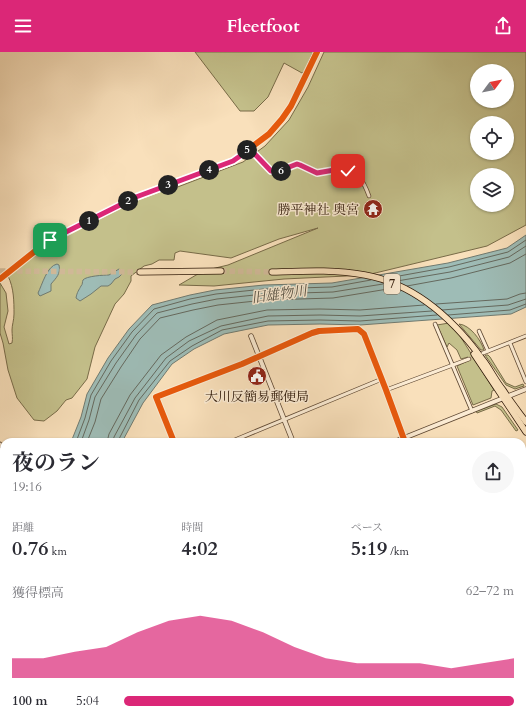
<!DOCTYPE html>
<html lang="ja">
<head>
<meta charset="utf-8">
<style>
	body { margin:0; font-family:Cardo,"Noto Serif JP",serif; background:#f7f7f7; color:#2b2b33; height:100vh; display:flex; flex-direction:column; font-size:15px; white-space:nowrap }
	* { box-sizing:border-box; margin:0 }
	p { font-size:13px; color:#7c7c81 }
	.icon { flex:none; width:22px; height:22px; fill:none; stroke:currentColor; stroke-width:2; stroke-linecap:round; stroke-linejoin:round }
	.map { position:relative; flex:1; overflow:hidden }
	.drawer { position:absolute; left:0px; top:386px; width:526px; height:286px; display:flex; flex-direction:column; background:#fff; border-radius:12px 12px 0 0; box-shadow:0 1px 3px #0004 }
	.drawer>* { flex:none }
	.needle { width:26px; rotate:58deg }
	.buttons { position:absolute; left:470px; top:12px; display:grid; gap:8px }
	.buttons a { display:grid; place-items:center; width:44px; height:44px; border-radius:50%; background:#fff; box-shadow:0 1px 3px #0004; font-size:20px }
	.pin { position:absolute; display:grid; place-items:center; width:34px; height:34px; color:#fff; margin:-17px; border-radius:8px; box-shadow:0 2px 6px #0006 }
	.km { position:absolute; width:20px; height:20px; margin:-10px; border-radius:50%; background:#222; color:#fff; font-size:11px; line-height:20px; text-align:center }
	.round { display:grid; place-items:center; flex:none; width:42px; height:42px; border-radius:21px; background:#f7f7f7 }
	.summary { display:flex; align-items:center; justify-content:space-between; height:68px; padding:0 12px }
	h1 { font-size:22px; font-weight:700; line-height:30px }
	.stats { display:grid; grid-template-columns:repeat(3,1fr); gap:6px; height:68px; padding:4px 12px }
	.stats div { display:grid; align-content:center }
	.stats b { font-size:20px; font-weight:700 }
	.stats small { font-size:11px; font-weight:400 }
	.stats p { font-size:11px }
	.chart { height:112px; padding:8px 12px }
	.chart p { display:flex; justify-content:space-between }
	.chart svg { width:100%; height:72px; margin-top:4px; fill:#db2777; opacity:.7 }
	ul { padding:0 12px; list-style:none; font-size:13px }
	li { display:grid; grid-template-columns:64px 48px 1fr; align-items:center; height:30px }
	li i { height:10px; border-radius:5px; background:#db2777 }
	header { display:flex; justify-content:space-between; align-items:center; height:52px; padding:0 12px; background:#db2777; color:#fff; font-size:18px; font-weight:700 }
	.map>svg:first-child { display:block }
</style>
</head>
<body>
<header><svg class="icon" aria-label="menu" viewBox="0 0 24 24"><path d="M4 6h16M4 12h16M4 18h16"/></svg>Fleetfoot<svg class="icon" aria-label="share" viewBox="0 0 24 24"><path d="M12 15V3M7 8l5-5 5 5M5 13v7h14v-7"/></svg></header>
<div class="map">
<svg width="526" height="672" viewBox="0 0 526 672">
	<rect width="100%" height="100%" fill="#f9e0bb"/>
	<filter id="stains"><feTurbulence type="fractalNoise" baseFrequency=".005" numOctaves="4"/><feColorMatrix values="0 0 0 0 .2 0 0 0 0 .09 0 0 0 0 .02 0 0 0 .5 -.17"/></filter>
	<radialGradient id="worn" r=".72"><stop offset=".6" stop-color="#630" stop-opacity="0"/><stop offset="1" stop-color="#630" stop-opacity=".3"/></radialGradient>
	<g fill="#c4c08b" stroke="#786b48" fill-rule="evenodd">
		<polygon points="195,0 313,0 305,18 302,21 284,11 268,45 254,59 240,59"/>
		<path d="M324,0h202v173l-39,21 -120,29 -83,4 -70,7 -35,-1 24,-14 25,-6 90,-37 -39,11 -48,19 -51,-7 -5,2 -1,7h-15l-7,4 -8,2 -13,10v5l-7,13 -9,10 -20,43 -8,32 -15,19 -6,2 -9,11 -13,10 -10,-1 -17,-22 -9,-28 -5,-27 -3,-10v-50l6,10 2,18 -4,16 5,17 3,-1c1,-5 0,-8 0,-13 0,-5 2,-10 2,-16 0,-12 0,-26 -6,-38l37,-30 19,-11 71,-36 38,-13 2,2 68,-26 22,-16 24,-26 19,-33zM477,19h30v30h-30zM477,71h30v30h-30zM477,123h30v30h-30z"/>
		<polygon points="449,271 455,276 494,338 492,339 491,346 473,353 457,314 470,308 468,305 461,307 457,298 449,291 447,295 437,273"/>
		<path d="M459,272c11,1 22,16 25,26h-3z"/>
		<polygon points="485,303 488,303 490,305 506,331 515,335 523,332 524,334 515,337 506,333"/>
		<polygon points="496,352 502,355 518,378 516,379 501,358 495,354 477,361 476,359"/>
		<polygon points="31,668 64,668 63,672 31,672"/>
		<polygon points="266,668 290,668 292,672 264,672"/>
	</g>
	<g fill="#9ebcb6" stroke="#707a70">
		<polygon points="526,183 526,255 511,262 360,273 320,272 268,273 224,282 194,297 172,312 143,351 122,390 71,390 81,365 87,342 108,306 129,277 152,253 190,243 215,238 264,233 332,231 448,211 507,196"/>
		<path d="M57,212l2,1c2,9 -3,13 -8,19v7l-11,5 -1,-1 -1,-2c4,-8 9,-27 19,-29z"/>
		<path d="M119,217l3,2v3l-3,3 -4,2 -4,5 -3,2h-7l-10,8 -11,7 -4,-3c1,-6 3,-8 5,-12 2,-2 1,-4 2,-6 3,-4 21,-5 26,-5z"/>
		<polygon points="91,668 150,668 151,672 92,672"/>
	</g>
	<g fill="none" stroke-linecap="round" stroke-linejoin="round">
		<g stroke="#65695e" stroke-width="1">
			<polyline points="388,226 449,215 508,200 526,188"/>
			<polyline points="397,229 450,220 509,205 526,194"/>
			<polyline points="407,234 451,226 510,211 526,202"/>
			<polyline points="436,252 507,247 520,242 526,241"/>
			<polyline points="442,258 508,253 526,247"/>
			<polyline points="448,263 510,258 526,252"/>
			<polyline points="76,390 85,366 91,343 111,309 132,280 154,257 190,247 216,242 264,237 332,235 371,228"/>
			<polyline points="81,390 89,368 95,345 116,311 136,283 157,261 192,252 217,247 264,242 333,240 383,232"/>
			<polyline points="87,390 95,370 101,347 121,315 140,287 160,266 193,258 218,253 265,248 333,246 394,236"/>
			<polyline points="107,390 109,382 130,343 161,303 186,285 217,268 267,258 320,257 360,258 424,253"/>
			<polyline points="113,390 114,385 135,346 166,306 189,289 221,274 268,264 320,263 360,264 432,259"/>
			<polyline points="118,390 119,387 139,348 170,309 192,294 222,278 268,269 320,268 360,269 437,263"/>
		</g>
		<polyline stroke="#d0b897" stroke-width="3" stroke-dasharray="3 1.5" stroke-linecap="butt" points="469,307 483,301"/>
		<g stroke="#d0b897" stroke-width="5.5" stroke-dasharray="5.5 3" stroke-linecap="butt">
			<polyline points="0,219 140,220"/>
			<polyline points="221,219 272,220"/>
		</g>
		<g stroke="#5f4833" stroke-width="4.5">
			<g id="minor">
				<path d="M250,97l21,22c12,1 17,-6 27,-6 7,-1 13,7 20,8 7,1 14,-3 21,-4 18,-1 25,13 30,27"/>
				<polyline points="435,272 472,359"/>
				<polyline points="479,279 488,299"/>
				<polyline points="510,291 526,330"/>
				<polyline points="483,301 526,284"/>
				<polyline points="386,338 469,307"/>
				<polyline points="14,390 15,389"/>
				<polyline points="230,390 382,327"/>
				<polyline points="0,392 4,397"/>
				<polyline points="0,403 4,399"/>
				<polyline points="522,437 526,451"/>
				<polyline points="0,450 4,447"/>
				<polyline points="0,482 4,478"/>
				<polyline points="522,482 526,479"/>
				<polyline points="522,489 526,487"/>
				<polyline points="0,514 4,513"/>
				<polyline points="522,515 526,513"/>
				<polyline points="522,542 526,540"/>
				<polyline points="522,571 526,568"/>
				<polyline points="522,584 526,589"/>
				<polyline points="0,609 4,609"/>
				<polyline points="522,619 526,625"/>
				<polyline points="522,654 526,651"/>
				<polyline points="392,668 395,672"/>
				<polyline points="352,672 353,668"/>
				<polyline points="360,672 361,668"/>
				<polyline points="380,672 382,668"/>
				<polyline points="398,672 403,668"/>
				<polyline points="454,672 460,668"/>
				<polyline points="495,672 501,668"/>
			</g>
		</g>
		<g stroke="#5f4833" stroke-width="5.5">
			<g id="tertiary">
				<polyline points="0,227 44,192 107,159 136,145 233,109 269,82 282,67 291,54 317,0"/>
				<polyline points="251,284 293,390"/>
				<polyline points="174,390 156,345 242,312 312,281 319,279 358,277 364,282 386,338 404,386"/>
				<polyline points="394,390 526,337"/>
				<polyline points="0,437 4,446"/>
				<polyline points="0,559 4,541"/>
				<polyline points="293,668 295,672"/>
				<polyline points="421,668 424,672"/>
				<polyline points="452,668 454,672"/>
			</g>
		</g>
		<g stroke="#2c1606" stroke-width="7">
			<g id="trunk">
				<polyline points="140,220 221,219"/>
				<path d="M272,220c31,-1 62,-3 93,3 50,9 89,45 118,85 7,9 12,20 20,30 7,11 15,21 23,32"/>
				<polyline points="474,302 526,380"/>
				<polyline points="522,419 526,416"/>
				<polyline points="522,425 526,422"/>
				<polyline points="297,672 298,668"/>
				<polyline points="302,672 303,668"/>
			</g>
		</g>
		<use href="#minor" stroke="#fbebd3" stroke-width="3"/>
		<use href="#tertiary" stroke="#fbebd3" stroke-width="4"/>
		<use href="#trunk" stroke="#f9e0bb" stroke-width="5.5"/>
		<g stroke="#fbebd3" stroke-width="8">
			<g id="cycleway">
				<polyline points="0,227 44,192 107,159 136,145 233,109 269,82 282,67 291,54 317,0"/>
				<polyline points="174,390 156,345 242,312 312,281 319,279 358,277 364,282 386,338 405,390"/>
			</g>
		</g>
		<use href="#cycleway" stroke="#e8590c" stroke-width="6"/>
	</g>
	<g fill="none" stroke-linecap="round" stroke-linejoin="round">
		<g stroke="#fff" stroke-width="8">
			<polyline id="route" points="50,188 136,145 233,109 250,97 271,119 279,119 297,112 300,113 317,121 340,117 348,119"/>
		</g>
		<use href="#route" stroke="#db2777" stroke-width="5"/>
	</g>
	<defs>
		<g id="temple-disc" transform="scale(1)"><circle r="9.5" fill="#8f2418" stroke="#fbebd3"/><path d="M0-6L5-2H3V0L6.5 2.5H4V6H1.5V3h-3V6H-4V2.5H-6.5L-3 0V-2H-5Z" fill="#fff"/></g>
		<g id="civic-disc" transform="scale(1)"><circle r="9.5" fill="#8f2418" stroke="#fbebd3"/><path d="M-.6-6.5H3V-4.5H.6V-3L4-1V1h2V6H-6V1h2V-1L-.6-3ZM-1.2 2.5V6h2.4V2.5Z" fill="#fff"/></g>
	</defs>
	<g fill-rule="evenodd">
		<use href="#temple-disc" x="373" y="157"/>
		<use href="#civic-disc" x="257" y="324"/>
	</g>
	<g text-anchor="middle" stroke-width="3" stroke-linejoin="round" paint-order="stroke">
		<rect fill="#fbebd3" stroke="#6a5644" stroke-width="1" x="384" y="222" width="16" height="20" rx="3"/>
		<g font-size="12" font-weight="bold" fill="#2c1606">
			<text x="392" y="236">7</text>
		</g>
		<g font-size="13" fill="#2c1606" stroke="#fbebd3" text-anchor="end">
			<text x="359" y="162">勝平神社 奥宮</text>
			<text x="257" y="349" text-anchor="middle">大川反簡易郵便局</text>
		</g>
		<g font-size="14" font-style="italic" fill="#545044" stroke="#fbebd3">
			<text transform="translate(279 242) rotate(-8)" y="5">旧雄物川</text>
		</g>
	</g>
	<rect width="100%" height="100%" filter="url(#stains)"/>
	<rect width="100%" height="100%" fill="url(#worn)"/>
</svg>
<div class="buttons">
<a><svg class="needle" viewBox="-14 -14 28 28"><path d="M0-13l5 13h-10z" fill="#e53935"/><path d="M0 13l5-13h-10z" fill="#7c7c81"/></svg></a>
<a><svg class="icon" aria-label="locate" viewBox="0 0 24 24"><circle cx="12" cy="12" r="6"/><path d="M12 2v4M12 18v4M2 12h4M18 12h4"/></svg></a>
<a><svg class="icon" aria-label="layers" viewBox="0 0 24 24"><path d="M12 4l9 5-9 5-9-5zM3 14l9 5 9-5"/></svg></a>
</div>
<div class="pin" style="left:50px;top:188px;background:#1e9e55"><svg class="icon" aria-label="arrive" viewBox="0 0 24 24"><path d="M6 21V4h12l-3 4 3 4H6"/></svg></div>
<div class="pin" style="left:348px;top:119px;background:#d93025"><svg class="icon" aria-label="check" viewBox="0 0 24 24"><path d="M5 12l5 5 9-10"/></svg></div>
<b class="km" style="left:89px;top:169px">1</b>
<b class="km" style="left:128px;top:149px">2</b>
<b class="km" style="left:168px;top:133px">3</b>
<b class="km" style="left:209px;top:118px">4</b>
<b class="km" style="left:247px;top:98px">5</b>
<b class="km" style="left:281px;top:119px">6</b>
<section class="drawer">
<div class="summary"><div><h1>夜のラン</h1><p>19:16</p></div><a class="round"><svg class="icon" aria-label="share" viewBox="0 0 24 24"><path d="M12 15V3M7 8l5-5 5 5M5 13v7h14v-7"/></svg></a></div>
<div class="stats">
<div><p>距離</p><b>0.76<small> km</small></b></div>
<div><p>時間</p><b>4:02</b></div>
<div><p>ペース</p><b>5:19<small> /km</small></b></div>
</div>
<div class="chart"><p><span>獲得標高</span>62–72 m</p>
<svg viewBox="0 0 160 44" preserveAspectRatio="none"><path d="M0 44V32L10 32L20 28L30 25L40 16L50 9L60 6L70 9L80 16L90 25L100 32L110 35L120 35L130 35L140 38L150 35L160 32V44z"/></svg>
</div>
<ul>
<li><b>100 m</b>5:04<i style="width:100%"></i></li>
</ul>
</section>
</div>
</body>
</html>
